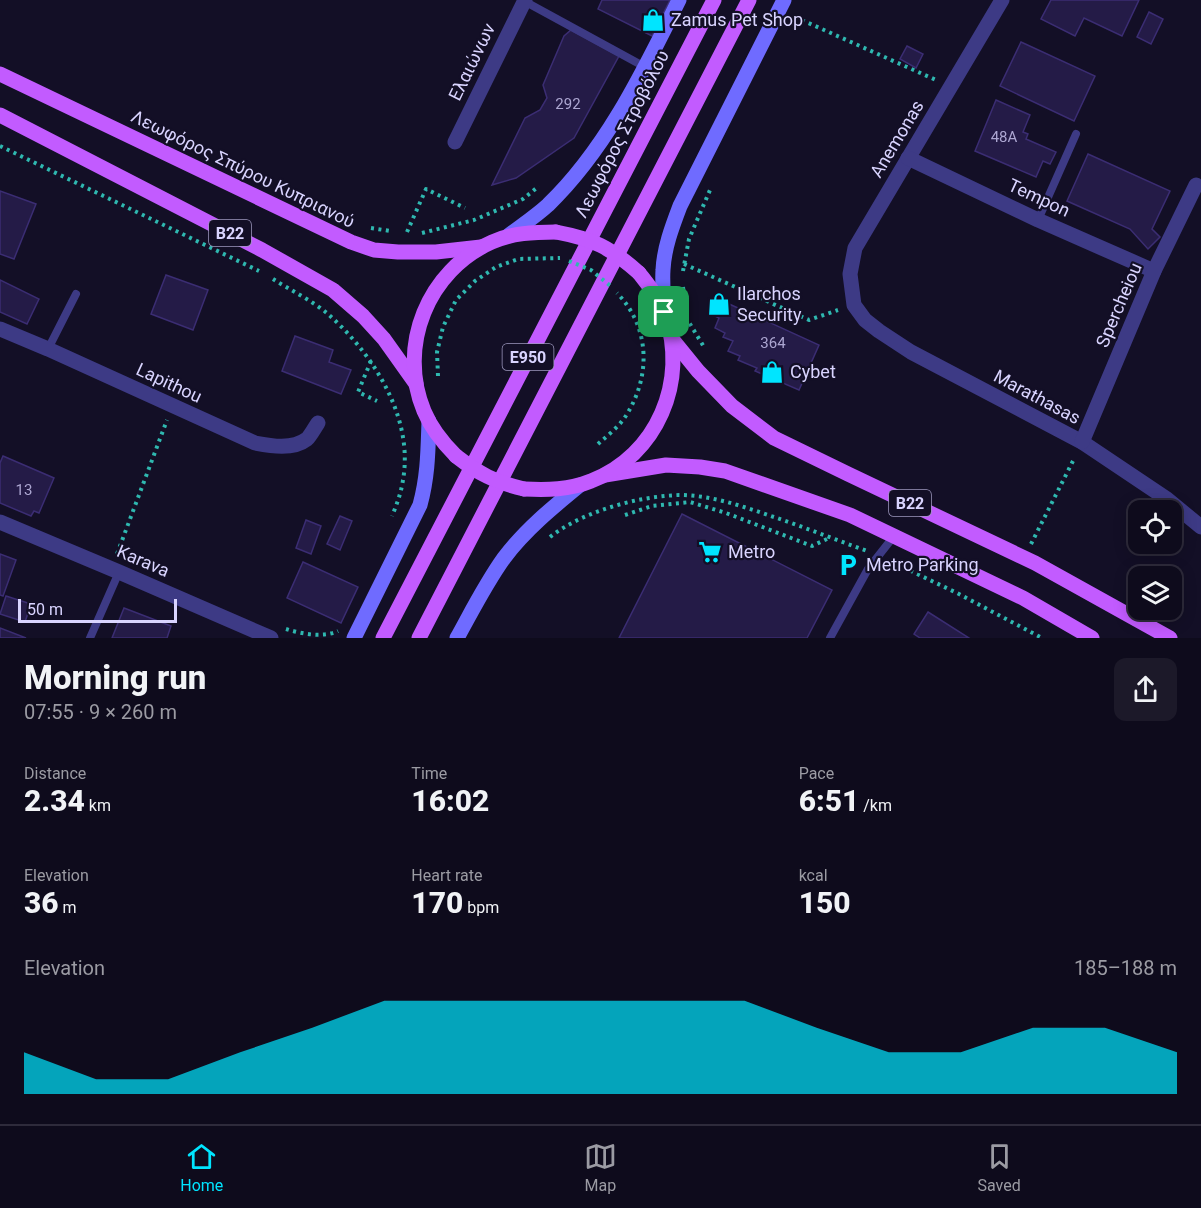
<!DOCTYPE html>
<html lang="en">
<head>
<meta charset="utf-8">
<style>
	body { margin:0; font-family:Roboto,sans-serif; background:#1c1929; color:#f1f3f6; height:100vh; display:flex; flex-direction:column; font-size:22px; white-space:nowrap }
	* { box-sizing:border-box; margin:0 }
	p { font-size:20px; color:#9b9ba3 }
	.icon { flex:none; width:33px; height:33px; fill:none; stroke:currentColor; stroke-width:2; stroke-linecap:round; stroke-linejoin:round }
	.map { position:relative; height:638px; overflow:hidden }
	.sheet { display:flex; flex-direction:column; background:#0e0b1c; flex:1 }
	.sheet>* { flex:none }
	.buttons { position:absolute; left:1128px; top:500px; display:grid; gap:12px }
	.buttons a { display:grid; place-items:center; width:54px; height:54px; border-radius:12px; background:#0e0b1c; box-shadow:0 3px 15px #0003,0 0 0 2px #2e2b3b; font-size:30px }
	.scale { position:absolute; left:18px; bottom:15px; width:159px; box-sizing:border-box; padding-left:6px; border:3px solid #d9d4ff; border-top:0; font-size:16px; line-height:21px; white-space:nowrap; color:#d9d4ff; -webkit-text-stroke:4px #130f26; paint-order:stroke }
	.pin { position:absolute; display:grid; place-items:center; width:51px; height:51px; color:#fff; margin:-26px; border-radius:12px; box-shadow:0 3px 9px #0006 }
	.round { display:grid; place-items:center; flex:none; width:63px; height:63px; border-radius:12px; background:#1c1929 }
	.headline { display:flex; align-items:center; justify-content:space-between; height:102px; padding:0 24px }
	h1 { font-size:33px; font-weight:800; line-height:45px }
	.metrics { display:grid; grid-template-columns:repeat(3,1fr); gap:9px; height:102px; padding:6px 24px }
	.metrics div { display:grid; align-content:center }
	.metrics b { font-size:30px; font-weight:800 }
	.metrics small { font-size:16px; font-weight:400 }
	.metrics p { font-size:16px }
	.chart { height:168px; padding:12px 24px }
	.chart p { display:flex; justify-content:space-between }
	.chart svg { width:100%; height:108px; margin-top:6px; fill:#00e5ff; opacity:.7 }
	.menu { display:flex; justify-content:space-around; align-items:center; height:84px; border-top:2px solid #2e2b3b; background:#0e0b1c; font-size:16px; color:#9b9ba3 }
	.menu a { display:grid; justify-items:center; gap:3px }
	.menu .selected { color:#00e5ff }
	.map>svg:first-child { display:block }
</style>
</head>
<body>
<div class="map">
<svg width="1201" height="638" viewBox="0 0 1201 638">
	<rect width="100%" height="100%" fill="#130f26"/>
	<g fill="#241b47" stroke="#3b2d73" stroke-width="1.5">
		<polygon points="602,0 670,0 652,36 598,9"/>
		<polygon points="1051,0 1139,0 1122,36 1084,18 1075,36 1041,19"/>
		<polygon points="1149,12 1163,19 1151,44 1137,37"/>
		<polygon points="571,30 619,56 574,138 516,178 492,185 525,118 540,110 547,98 543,85 564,36"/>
		<polygon points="1021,42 1095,76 1074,121 1000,86"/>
		<polygon points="907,46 923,54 916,68 900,59"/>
		<polygon points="996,100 1030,115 1023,132 1028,134 1026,139 1056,152 1050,164 1043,161 1036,177 975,151"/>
		<polygon points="1088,154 1170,191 1152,229 1160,237 1148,249 1130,229 1067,201"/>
		<polygon points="0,191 36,204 14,259 0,254"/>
		<polygon points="166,275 208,290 193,330 151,314"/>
		<polygon points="0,280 39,299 27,324 0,312"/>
		<polygon points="716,298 819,345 799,390 755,371 757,368 738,360 740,356 728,351 733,341 723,337 725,333 715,328 719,318 709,313"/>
		<polygon points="295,336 333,350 329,362 351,370 341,394 282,371"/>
		<polygon points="3,456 54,478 39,513 34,511 31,516 0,503 0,463"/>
		<polygon points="682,514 832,590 807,638 619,638"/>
		<polygon points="340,516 352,521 340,550 327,544"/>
		<polygon points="306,520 321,526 311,554 296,548"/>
		<polygon points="0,554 16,560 3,596 0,595"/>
		<polygon points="303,562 358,587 341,623 287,598"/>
		<polygon points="6,596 31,604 25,622 0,614"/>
		<polygon points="124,608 171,626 167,638 112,638"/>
		<polygon points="928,612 969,638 920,638 914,634"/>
		<polygon points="0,628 26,638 0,638"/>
	</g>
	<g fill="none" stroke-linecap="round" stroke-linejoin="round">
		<g stroke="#2fb8b0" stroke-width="4" stroke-dasharray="3 4.5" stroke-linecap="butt">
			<polyline points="795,17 936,80"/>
			<polyline points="0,146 259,271"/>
			<polyline points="371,228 390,231"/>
			<polyline points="407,232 426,189 465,208"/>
			<polyline points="422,233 474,220 523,199 539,186"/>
			<polyline points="684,264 809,320 838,310"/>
			<polyline points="683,271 689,239 710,190"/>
			<path d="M273,279c17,11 40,22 55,35 45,40 86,103 75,166 -2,13 -6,24 -11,36"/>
			<polyline points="683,287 687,319 704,347"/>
			<polyline points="371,361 358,392 377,401"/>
			<polyline points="438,376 437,352 443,327 456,300 475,281 496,267 518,259 560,258"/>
			<path d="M598,444c10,-9 22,-18 29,-30 24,-39 23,-87 -10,-121"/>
			<polyline points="625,515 652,506 690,502 726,513 812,546 829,538"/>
			<path d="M550,537c18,-14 39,-23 61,-30 22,-7 45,-11 68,-12 30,0 60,10 89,20 33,11 66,24 99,36"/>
			<polyline points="1031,544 1075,457"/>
			<polyline points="117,554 167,420"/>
			<polyline points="890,561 957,593 1042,638"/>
			<path d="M286,629c16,5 37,9 52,2"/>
		</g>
		<g stroke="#3d3a85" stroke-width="8">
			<polyline points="524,1 645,67"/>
			<polyline points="1038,220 1076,134"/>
			<polyline points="48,349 76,294"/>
			<polyline points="90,638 119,572"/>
			<polyline points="830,638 868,569 894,536"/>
		</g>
		<g stroke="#3d3a85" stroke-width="15">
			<polyline points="1002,0 855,248 850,274 854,305 865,320 879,331 911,352 1082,442 1167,499 1201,527"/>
			<polyline points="455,142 525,0"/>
			<polyline points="908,158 1038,220 1154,271"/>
			<path d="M0,329l48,20 207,94c16,3 38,7 52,-4 4,-4 8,-12 11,-16"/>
			<polyline points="1082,442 1154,271 1196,185"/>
			<polyline points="0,522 119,572 271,638"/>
		</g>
		<g stroke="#6f6bff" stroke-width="15">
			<path d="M508,236c13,-10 28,-20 40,-31 59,-57 95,-133 131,-205"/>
			<path d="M664,312c0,-14 -2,-28 -1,-42 1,-22 9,-43 17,-64l104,-206"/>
			<path d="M354,638l66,-133c8,-29 8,-55 9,-84"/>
			<path d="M457,638c15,-27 29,-55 47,-80 21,-28 49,-51 76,-73"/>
		</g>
		<g stroke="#c25bff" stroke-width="15">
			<polyline points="0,74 351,242 374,250 398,252 436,252 481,247"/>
			<polyline points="0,115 262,250 333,290 363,316 384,339 416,384"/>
			<polyline points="672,339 698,371 732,406 774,438 848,474 1035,563 1170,638"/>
			<path d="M456,456c-13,-13 -25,-28 -32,-45 -27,-65 4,-141 68,-169 20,-9 42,-10 64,-10"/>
			<polyline points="605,475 666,465 700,467 725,471 850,515 1023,598 1092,638"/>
			<path d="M524,489c23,1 45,1 67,-8 66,-25 98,-101 74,-166 -5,-16 -16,-29 -26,-42"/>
			<polyline points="383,638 714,0"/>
			<polyline points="419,638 749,0"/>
		</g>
		<polyline stroke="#2fb8b0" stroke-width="4" stroke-dasharray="3 4.5" stroke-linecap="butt" points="569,261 591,270 613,288"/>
		<g stroke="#c25bff" stroke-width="15">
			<path d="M556,232c37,7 54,15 83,41"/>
			<path d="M456,456c23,18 39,26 68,33"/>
		</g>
	</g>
	<defs>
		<g id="shop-bare" transform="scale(1.8)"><path d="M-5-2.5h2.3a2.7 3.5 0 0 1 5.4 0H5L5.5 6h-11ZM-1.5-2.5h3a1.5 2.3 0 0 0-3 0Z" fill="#00e5ff" stroke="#130f26" stroke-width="2.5" paint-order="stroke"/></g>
		<g id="supermarket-bare" transform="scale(1.8)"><path d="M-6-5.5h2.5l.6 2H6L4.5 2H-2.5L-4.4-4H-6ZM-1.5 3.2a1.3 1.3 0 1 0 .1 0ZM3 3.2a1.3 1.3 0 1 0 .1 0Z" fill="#00e5ff" stroke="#130f26" stroke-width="2.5" paint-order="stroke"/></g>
		<g id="parking-bare" transform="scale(1.8)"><path d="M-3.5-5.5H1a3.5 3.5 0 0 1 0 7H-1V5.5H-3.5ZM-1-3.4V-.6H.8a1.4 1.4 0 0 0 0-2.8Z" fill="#00e5ff" stroke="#130f26" stroke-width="2.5" paint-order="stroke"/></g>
	</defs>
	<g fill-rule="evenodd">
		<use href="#shop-bare" x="653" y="20"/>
		<use href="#shop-bare" x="719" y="304"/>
		<use href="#shop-bare" x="772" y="372"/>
		<use href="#supermarket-bare" x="710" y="552"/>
		<use href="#parking-bare" x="848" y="565"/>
	</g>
	<g text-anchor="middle" stroke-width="4.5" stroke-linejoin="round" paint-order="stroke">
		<g font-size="15" fill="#aca6d1">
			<text x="568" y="109">292</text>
			<text x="1004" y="142">48A</text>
			<text x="773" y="348">364</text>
			<text x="24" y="495">13</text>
		</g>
		<g fill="#130f26" stroke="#9e99be" stroke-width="1.5">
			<rect x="209" y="220" width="42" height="26" rx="4.5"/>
			<rect x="502.5" y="344" width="51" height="26" rx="4.5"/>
			<rect x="889" y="490" width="42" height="26" rx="4.5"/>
		</g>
		<g font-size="16" font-weight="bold" fill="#d9d4ff">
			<text x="230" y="239">B22</text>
			<text x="528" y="363">E950</text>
			<text x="910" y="509">B22</text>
		</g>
		<g font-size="18" fill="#d9d4ff" stroke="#130f26" text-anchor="start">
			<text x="671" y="26">Zamus Pet Shop</text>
			<text x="737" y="300">Ilarchos<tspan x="737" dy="21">Security</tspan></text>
			<text x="790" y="378">Cybet</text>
			<text x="728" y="558">Metro</text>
			<text x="866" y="571">Metro Parking</text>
		</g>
		<g font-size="18" fill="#d9d4ff" stroke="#130f26">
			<text transform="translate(472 62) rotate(-64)" y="6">Ελαιώνων</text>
			<text transform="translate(622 134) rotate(-63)" y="6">Λεωφόρος Στροβόλου</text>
			<text transform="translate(897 139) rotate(-59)" y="6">Anemonas</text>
			<text transform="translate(243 169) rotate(26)" y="6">Λεωφόρος Σπύρου Κυπριανού</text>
			<text transform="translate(1039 198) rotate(25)" y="6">Tempon</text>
			<text transform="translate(1119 305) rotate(-67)" y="6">Spercheiou</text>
			<text transform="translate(169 383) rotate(25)" y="6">Lapithou</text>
			<text transform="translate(1037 397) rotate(28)" y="6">Marathasas</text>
			<text transform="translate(143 561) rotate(23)" y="6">Karava</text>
		</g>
	</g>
</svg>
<div class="buttons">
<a><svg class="icon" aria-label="locate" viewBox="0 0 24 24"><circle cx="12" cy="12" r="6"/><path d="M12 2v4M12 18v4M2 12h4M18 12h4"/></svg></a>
<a><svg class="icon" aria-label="layers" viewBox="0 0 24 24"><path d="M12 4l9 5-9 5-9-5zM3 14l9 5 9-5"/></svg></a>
</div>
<div class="scale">50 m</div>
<div class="pin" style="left:664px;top:312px;background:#1e9e55"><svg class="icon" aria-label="arrive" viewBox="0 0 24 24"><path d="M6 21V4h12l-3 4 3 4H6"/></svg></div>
</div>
<section class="sheet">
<div class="headline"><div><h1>Morning run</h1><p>07:55 · 9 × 260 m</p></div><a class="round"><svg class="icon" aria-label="share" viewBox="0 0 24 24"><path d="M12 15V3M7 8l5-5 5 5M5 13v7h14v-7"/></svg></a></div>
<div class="metrics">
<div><p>Distance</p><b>2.34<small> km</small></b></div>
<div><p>Time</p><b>16:02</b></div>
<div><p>Pace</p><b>6:51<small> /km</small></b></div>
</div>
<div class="metrics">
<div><p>Elevation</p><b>36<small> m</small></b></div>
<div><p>Heart rate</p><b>170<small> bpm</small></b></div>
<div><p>kcal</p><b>150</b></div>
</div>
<div class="chart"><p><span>Elevation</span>185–188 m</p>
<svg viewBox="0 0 160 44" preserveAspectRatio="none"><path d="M0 44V27L10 38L20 38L30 27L40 17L50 6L60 6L70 6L80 6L90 6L100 6L110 17L120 27L130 27L140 17L150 17L160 27V44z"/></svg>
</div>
</section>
<nav class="menu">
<a class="selected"><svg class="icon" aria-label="home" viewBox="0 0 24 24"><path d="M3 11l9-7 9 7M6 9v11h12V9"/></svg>Home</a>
<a><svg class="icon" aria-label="map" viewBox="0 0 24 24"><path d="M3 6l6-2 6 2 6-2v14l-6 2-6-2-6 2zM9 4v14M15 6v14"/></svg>Map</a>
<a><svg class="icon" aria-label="saved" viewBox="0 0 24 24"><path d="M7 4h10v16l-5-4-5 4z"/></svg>Saved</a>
</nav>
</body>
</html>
